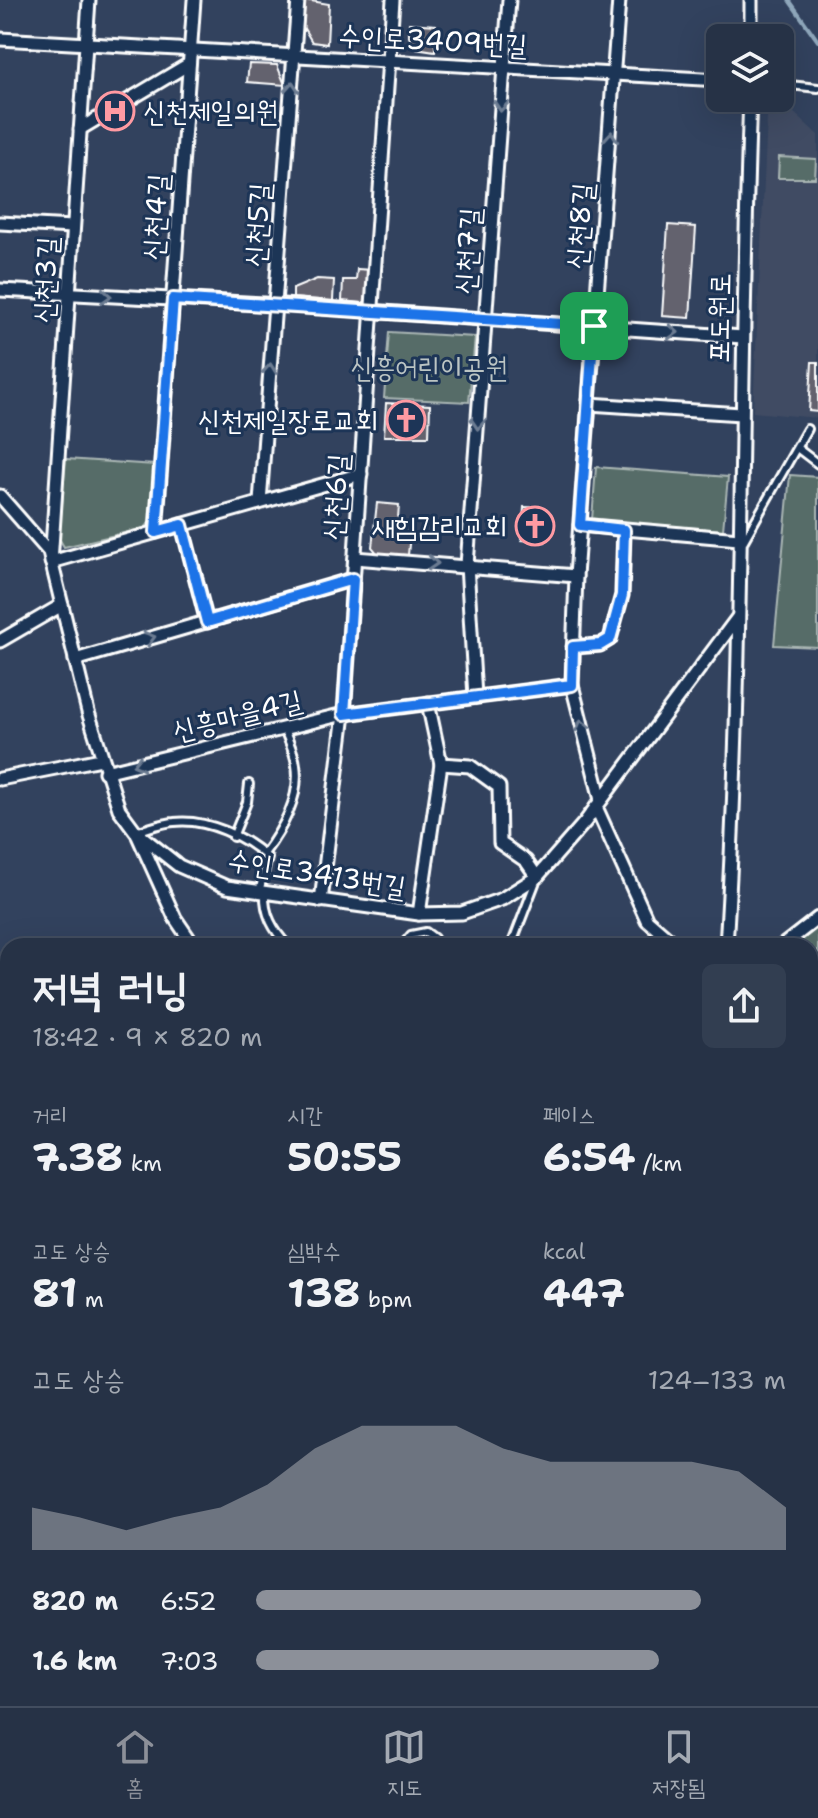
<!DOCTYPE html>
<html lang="ko">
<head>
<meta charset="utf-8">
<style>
	body { margin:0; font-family:"Shantell Sans","Poor Story",sans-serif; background:#323e51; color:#f1f3f6; height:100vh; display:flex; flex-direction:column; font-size:30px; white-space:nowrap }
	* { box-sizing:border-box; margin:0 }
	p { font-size:26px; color:#a4aab3 }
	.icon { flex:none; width:44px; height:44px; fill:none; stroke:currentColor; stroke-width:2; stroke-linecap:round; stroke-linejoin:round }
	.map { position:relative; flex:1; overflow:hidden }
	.panel { position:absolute; left:0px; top:938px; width:818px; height:768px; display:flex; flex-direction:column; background:#263246; border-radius:24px 24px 0 0; box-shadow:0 8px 32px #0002,0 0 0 2px #424d5f }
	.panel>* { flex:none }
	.fabs { position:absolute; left:706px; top:24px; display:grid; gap:16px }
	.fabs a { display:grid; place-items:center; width:88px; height:88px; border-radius:12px; background:#263246; box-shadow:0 8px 32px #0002,0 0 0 2px #424d5f; font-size:40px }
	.pin { position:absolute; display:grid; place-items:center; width:68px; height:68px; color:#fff; margin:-34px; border-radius:16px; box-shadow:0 4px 12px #0006 }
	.round { display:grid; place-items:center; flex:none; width:84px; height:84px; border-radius:12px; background:#323e51 }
	.summary { display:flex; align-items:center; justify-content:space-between; height:136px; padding:0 32px }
	h1 { font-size:44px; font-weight:700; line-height:60px }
	.metrics { display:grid; grid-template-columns:repeat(3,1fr); gap:12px; height:136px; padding:8px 32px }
	.metrics div { display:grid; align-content:center }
	.metrics b { font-size:40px; font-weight:700 }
	.metrics small { font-size:22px; font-weight:400 }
	.metrics p { font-size:22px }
	.chart { height:224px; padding:16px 32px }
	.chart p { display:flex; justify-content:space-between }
	.chart svg { width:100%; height:144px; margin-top:8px; fill:#8c9099; opacity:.7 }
	ul { padding:0 32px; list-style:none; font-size:26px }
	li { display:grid; grid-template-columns:128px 96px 1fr; align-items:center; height:60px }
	li i { height:20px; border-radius:10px; background:#8c9099 }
	.dock { display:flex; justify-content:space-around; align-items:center; height:112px; border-top:2px solid #424d5f; background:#263246; font-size:22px; color:#a4aab3 }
	.dock a { display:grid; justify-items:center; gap:4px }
	.dock .active { color:#8c9099 }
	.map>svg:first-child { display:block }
</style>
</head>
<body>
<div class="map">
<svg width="818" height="1706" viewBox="0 0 818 1706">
	<rect width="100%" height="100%" fill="#32425e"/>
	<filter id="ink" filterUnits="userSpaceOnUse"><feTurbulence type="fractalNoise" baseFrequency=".0125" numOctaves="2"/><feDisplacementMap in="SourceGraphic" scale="16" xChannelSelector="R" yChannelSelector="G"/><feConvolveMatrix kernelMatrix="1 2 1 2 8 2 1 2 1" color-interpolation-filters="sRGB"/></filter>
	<g filter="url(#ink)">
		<polygon fill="#414c63" points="768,98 778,98 818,135 818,418 753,412"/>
		<g fill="#566c68" stroke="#aab6b4" stroke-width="2">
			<polygon points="779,157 816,159 815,178 778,178"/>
			<polygon points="389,332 475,337 469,402 384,398"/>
			<polygon points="66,459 155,465 154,516 145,528 64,547 59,538"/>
			<polygon points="596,467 728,477 723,530 592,520"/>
			<polygon points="790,475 818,477 818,647 774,645"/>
			<polygon points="818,927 818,1036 810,1036 810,946 791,946"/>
		</g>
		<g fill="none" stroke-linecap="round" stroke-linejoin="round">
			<polyline stroke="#8fa7bb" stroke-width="4" points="789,0 818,41"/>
		</g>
		<g fill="#64626e" stroke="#fff" stroke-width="2">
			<polygon points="305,0 329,4 327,44 312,42 303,27"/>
			<polygon points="409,23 436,25 435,51 416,48 409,37"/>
			<polygon points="249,64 277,65 285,85 247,82"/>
			<polygon points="668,225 696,227 690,318 662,316"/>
			<polygon points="357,269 372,270 371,295 363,303 342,301 343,280 356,280"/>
			<polygon points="317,279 334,280 333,301 293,298 293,289"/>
			<polygon points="812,362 818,362 818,412 809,411"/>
			<polygon points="386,403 430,405 429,436 384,436"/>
			<polygon points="377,503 399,505 397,531 410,533 408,555 378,554 372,547"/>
			<polygon points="524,507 543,508 545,542 522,540"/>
		</g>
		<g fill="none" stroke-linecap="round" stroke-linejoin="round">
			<g stroke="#fff" stroke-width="12">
				<g id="service">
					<polyline points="780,84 818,88"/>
					<polyline points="797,448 818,464"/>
					<polyline points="742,544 807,429"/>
					<path d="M136,832c12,-4 26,-9 38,-10 32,-4 72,15 94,36l-9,34"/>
					<polyline points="233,837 247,802 249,784"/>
					<path d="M264,854c18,-24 37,-58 32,-89 -1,-12 -8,-25 -12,-36"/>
					<path d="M265,893c-1,21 8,37 23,53"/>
					<polyline points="402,946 411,935 426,932 434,938 436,946"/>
					<polyline points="511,946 536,881"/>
					<polyline points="810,1240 818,1240"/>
					<polyline points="810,1692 818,1693"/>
					<polyline points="151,1706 153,1698"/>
					<polyline points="659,1706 708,1698"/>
				</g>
			</g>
			<g stroke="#fff" stroke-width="17">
				<g id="minor">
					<polyline points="89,0 51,562 361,474"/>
					<polyline points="751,0 751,38"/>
					<polyline points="0,39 720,80"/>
					<polyline points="80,129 189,64"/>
					<polyline points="0,223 72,227"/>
					<polyline points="0,290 283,305 743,337"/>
					<polyline points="589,404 741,414"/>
					<polyline points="0,496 49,552 88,712 119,809 136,832 179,866 227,887 419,914 462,913 502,899 537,877 585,822 738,617"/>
					<polyline points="260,502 298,0"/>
					<polyline points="182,525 207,622"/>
					<polyline points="580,525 739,539"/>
					<polyline points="156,532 194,0"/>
					<polyline points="355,558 576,576"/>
					<polyline points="0,641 62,605"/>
					<polyline points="573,647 600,645 610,639 622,595 624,530"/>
					<polyline points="75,660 353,579"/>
					<polyline points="475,697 467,565 509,0"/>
					<polyline points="428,703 441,764 470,766 499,787 500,843 526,861 537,877"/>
					<polyline points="105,772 344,714 572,685"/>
					<polyline points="0,779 101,759"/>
					<polyline points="601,800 572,685 576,576 619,0"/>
					<polyline points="596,807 647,920 677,946"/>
					<polyline points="138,836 175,918 194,946"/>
					<polyline points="321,901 344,714 393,0"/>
					<polyline points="419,914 441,764"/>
					<path d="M726,946c18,-282 13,-565 24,-848"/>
					<polyline points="782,946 818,918"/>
					<polyline points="0,1483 8,1483"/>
					<polyline points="654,1706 655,1698"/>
				</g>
			</g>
			<g stroke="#fff" stroke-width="22">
				<g id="secondary">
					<polyline points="0,1097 8,1099"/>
					<polyline points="0,1122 8,1124"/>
					<polyline points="810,1188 818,1189"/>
					<polyline points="810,1214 818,1215"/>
				</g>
			</g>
			<use href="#service" stroke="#1d3557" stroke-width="6"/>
			<use href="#minor" stroke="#1d3557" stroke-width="11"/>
			<use href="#secondary" stroke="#1d3557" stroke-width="16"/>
		</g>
		<defs><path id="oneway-chevron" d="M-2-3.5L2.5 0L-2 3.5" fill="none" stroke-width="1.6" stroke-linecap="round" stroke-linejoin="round" transform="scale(2)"/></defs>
		<g stroke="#6c7c92">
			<use href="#oneway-chevron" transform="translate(292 87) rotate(-86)"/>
			<use href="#oneway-chevron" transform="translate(501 106) rotate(94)"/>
			<use href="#oneway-chevron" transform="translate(611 137) rotate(-85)"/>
			<use href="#oneway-chevron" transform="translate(106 296) rotate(3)"/>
			<use href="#oneway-chevron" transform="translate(673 332) rotate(4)"/>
			<use href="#oneway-chevron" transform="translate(270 369) rotate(-85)"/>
			<use href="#oneway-chevron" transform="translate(478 424) rotate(94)"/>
			<use href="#oneway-chevron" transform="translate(433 563) rotate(4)"/>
			<use href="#oneway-chevron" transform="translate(150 638) rotate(-16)"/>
			<use href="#oneway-chevron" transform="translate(582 725) rotate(-104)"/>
			<use href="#oneway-chevron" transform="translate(138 764) rotate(166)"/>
		</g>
	</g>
	<g fill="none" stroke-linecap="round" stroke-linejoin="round" filter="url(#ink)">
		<g stroke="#fff" stroke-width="16">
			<polygon id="route" points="173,299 594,326 580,525 624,530 622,595 610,639 600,645 573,647 572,685 344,714 353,579 207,622 182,525 156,532"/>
		</g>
		<use href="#route" stroke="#1a73e8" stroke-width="10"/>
	</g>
	<defs>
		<g id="hospital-ring" transform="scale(2)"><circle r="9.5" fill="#1d3557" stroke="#ff9aa2" stroke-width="1.5"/><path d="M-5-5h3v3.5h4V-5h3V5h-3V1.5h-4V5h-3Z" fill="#ff9aa2"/></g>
		<g id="church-ring" transform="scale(2)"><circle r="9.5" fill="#1d3557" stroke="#ff9aa2" stroke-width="1.5"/><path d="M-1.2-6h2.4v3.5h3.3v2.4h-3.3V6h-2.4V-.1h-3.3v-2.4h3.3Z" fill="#ff9aa2"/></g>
	</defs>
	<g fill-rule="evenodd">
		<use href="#hospital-ring" x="115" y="111"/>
		<use href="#church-ring" x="406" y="420"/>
		<use href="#church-ring" x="535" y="526"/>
	</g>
	<g text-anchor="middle" stroke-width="6" stroke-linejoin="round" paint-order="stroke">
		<g font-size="28" fill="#fff" stroke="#1d3557">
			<text transform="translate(433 40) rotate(3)" y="10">수인로3409번길</text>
			<text transform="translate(155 217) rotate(-86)" y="10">신천4길</text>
			<text transform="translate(257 225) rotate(-86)" y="10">신천5길</text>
			<text transform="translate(579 226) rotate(-85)" y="10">신천8길</text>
			<text transform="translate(467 251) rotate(-86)" y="10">신천7길</text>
			<text transform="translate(45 280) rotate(-87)" y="10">신천3길</text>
			<text transform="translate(719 318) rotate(-89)" y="10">포도원로</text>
			<text transform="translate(335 497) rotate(-86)" y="10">신천6길</text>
			<text transform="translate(237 715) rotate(-14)" y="10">신흥마을4길</text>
			<text transform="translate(317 873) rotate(9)" y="10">수인로3413번길</text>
		</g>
		<g font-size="28" fill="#fff" stroke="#1d3557" text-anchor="end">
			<text x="143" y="121" text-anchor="start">신천제일의원</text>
			<text x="378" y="430">신천제일장로교회</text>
			<text x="507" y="536">새힘감리교회</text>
		</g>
		<g font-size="28" fill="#bbc4c3" stroke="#1d3557">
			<text x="429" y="377">신흥어린이공원</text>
		</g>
	</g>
</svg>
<div class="fabs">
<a><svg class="icon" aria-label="layers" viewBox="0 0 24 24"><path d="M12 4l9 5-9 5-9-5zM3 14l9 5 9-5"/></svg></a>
</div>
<div class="pin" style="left:594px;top:326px;background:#1e9e55"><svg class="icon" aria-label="arrive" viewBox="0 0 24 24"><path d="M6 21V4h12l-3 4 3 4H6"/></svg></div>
<section class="panel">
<div class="summary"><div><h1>저녁 러닝</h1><p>18:42 · 9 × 820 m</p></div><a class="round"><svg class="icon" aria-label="share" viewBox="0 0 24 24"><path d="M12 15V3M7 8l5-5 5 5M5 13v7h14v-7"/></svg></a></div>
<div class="metrics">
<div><p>거리</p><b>7.38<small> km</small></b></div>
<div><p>시간</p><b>50:55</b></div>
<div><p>페이스</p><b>6:54<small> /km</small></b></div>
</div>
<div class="metrics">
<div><p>고도 상승</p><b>81<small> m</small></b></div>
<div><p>심박수</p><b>138<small> bpm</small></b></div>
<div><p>kcal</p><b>447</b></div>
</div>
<div class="chart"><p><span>고도 상승</span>124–133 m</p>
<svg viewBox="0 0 160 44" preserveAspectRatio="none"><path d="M0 44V31L10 34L20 38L30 34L40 31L50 24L60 13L70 6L80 6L90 6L100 13L110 17L120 17L130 17L140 17L150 20L160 31V44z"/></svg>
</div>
<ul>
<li><b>820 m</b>6:52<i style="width:84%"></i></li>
<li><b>1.6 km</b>7:03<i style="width:76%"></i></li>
</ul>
</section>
</div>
<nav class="dock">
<a class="active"><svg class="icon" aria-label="home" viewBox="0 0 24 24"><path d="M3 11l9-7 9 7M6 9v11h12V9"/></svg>홈</a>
<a><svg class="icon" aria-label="map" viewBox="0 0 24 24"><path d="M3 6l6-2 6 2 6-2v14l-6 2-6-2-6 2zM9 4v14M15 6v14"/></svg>지도</a>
<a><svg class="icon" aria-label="saved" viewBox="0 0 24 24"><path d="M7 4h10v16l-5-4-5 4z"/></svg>저장됨</a>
</nav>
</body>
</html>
